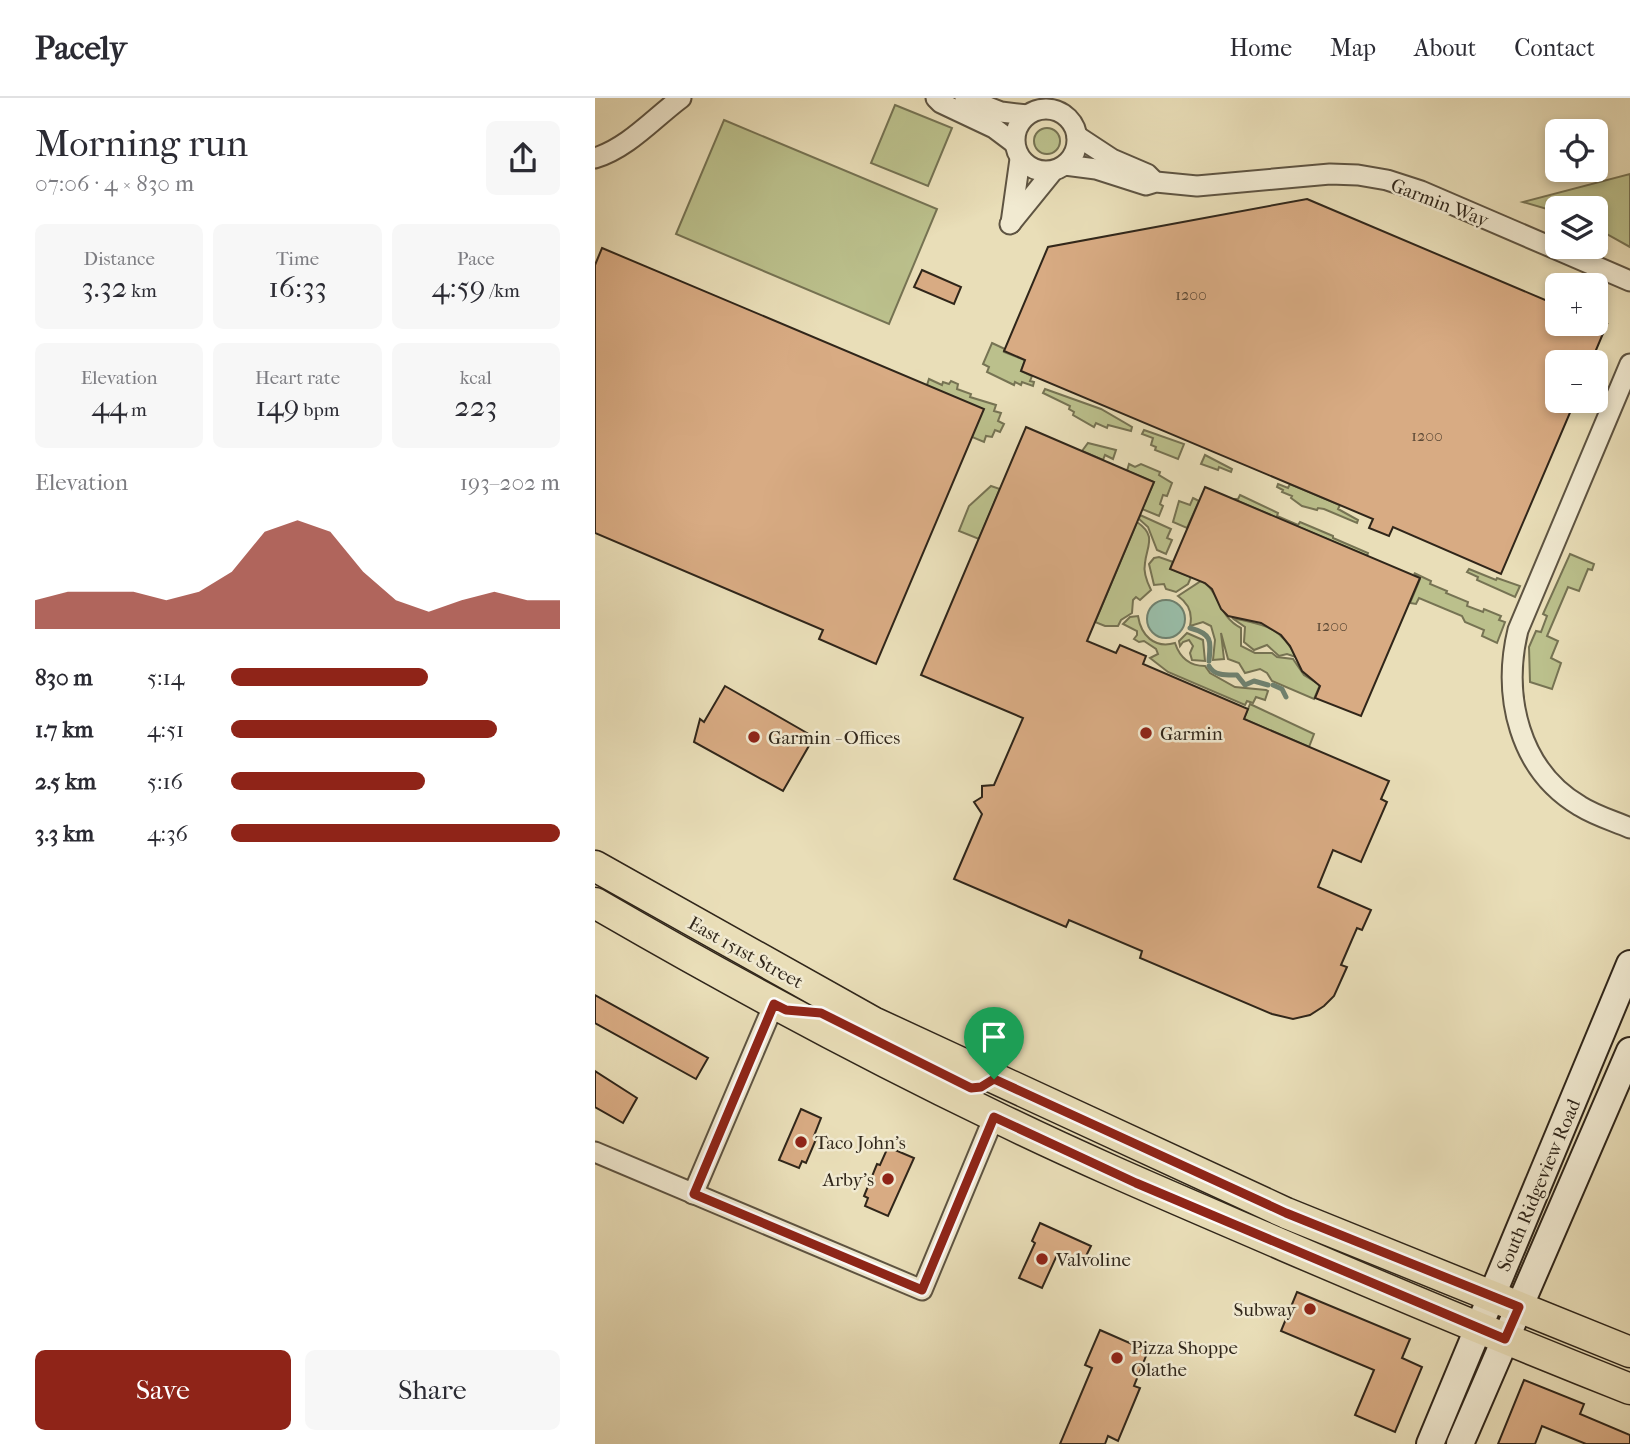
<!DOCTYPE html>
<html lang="en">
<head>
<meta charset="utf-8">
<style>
	body { margin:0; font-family:"IM FELL French Canon",serif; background:#f7f7f7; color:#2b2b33; height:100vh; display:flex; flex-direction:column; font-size:26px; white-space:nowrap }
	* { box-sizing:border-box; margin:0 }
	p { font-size:23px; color:#7c7c81 }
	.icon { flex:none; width:38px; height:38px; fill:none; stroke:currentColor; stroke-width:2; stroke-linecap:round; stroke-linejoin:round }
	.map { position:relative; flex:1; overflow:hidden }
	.sheet { display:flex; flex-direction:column; background:#fff; width:595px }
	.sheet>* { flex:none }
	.fabs { position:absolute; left:950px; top:21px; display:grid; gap:14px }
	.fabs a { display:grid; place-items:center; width:63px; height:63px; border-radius:10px; background:#fff; box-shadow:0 4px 10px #0003; font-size:35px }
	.pin { position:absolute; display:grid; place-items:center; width:60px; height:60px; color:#fff; margin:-72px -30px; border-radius:50% 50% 50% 0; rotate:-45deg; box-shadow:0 0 7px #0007 }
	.pin .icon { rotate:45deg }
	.round { display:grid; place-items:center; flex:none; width:74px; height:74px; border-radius:10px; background:#f7f7f7 }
	.overview { display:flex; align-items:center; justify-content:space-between; height:119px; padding:0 35px }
	h1 { font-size:38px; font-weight:600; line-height:52px }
	.figures { display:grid; grid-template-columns:repeat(3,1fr); gap:10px; height:119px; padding:7px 35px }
	.figures div { display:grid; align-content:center; border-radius:10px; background:#f7f7f7; text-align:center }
	.figures b { font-size:30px; font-weight:600 }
	.figures small { font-size:19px; font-weight:400 }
	.figures p { font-size:19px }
	.chart { height:196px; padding:14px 35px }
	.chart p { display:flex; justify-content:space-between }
	.chart svg { width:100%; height:126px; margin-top:7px; fill:#8f2418; opacity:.7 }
	.action { display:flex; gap:14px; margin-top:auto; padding:14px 35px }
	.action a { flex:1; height:80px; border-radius:10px; background:#8f2418; color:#fff; font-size:28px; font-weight:600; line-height:80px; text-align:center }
	.action a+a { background:#f7f7f7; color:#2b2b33 }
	ul { padding:0 35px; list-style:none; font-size:23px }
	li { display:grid; grid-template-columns:112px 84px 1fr; align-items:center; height:52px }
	li i { height:18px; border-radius:9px; background:#8f2418 }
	header { display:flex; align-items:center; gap:42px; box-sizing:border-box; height:98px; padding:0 35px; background:#fff; border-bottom:2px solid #e1e1e2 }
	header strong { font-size:33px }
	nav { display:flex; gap:38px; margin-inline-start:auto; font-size:24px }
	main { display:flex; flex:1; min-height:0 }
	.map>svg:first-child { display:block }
</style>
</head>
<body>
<header>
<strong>Pacely</strong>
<nav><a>Home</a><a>Map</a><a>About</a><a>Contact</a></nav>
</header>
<main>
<section class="sheet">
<div class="overview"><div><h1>Morning run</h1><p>07:06 · 4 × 830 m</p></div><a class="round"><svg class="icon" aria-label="share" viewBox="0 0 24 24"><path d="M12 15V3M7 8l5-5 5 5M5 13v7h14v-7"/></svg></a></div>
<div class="figures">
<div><p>Distance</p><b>3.32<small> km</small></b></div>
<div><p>Time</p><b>16:33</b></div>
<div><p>Pace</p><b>4:59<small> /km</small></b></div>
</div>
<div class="figures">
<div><p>Elevation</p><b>44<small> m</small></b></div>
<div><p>Heart rate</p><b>149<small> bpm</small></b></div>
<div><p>kcal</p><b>223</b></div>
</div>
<div class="chart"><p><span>Elevation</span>193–202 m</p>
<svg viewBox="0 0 160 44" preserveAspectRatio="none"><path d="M0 44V34L10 31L20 31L30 31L40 34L50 31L60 24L70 10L80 6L90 10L100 24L110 34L120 38L130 34L140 31L150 34L160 34V44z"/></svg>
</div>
<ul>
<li><b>830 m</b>5:14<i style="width:60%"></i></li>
<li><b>1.7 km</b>4:51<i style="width:81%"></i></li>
<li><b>2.5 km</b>5:16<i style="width:59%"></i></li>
<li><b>3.3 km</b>4:36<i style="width:100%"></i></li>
</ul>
<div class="action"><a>Save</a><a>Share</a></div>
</section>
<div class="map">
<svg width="1035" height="1346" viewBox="0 0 1035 1346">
	<rect width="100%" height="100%" fill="#e9deb8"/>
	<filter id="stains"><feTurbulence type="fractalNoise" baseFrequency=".00286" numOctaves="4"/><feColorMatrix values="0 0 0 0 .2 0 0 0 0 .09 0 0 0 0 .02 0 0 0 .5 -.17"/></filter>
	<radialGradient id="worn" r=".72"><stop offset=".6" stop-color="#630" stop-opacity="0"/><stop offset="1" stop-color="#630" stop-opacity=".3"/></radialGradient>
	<g fill="#bbc08c" stroke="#767353" stroke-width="2">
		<polygon points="300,7 357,30 333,88 276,65"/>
		<polygon points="129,22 342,111 294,226 81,136"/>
		<circle cx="452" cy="43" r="13"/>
		<polygon points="1035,76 1035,149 1001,130 1001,110 962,110 962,114 928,104"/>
		<polygon points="397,245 410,251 409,254 430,262 426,273 437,278 435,283 439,284 438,288 427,284 426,287 420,284 419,287 392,274 394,269 388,266"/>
		<polygon points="334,281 347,287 348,284 354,286 356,283 363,286 362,291 376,296 375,299 401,307 399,313 406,315 403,323 409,326 405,334 400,332 397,339 391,338 389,344 377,339 332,287"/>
		<polygon points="450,291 506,311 537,329 536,333 513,327 512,330 501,325 499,329 478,317 479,314 474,311 475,308 448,295"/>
		<polygon points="549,332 589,346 583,361 560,352 561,349 556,347 558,340 547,336"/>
		<polygon points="493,345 521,352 518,361 510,357 508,362 487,353"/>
		<polygon points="610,357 637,371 636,374 624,369 623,372 606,366"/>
		<polygon points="534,366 540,369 546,366 565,374 564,377 577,385 572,398 568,397 565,406 568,408 564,418 547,411 559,384 532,373"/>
		<polygon points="683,386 693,390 695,386 745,407 743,411 763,422 762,425 729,411 723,410 722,412 707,408 696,400 697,398 687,394 688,392 682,389"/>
		<polygon points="396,388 405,391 384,441 364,433 374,408"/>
		<polygon points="645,397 683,415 682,418 703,427 705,424 738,438 738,440 773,455 772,458 638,401 643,401"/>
		<polygon points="598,400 604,403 592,430 578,424 584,403 595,407"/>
		<polygon points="545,417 576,431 572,440 577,442 571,456 562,452 553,429 544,421"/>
		<path d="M542,424c20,14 10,23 8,41 -2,9 2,19 6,27l-11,10 -4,-3 -3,3 -1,13 -11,7 -3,6h-13l-10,-4z"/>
		<polygon points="975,456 999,466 997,472 993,471 984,493 973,489 952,538 963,543 956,560 966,565 957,591 935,584 934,549 941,533 946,534 952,518 948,516"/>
		<polygon points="559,460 564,459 578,464 576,471 596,479 593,486 581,494 571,491 569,486 559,487 554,466"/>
		<polygon points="874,471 901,482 902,480 925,488 920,499 882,482 883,479 872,474"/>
		<polygon points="819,475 836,483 835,486 852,493 851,495 873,504 872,508 888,514 889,511 906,518 904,522 910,524 902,545 887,538 889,532 870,524 867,518 824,500 821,506 815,505 825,481"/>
		<path d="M606,483c19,9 16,35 40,47v18l14,7h17l5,4 16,2 11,16 16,10 -6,14 -42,-18 -5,-8 -7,-4 -15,4 -6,-10 -11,-4 -7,-26 3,26 -11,1 2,-20 -4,-14 -8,-4 -13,4c3,-13 -2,-23 -12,-30z"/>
		<path d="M543,518c3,19 16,33 37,27 5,15 14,23 30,23l5,7 25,14 31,3 2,1 -3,9 -9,-3 -3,6 -6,-2 -2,4 -77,-33 -18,-14 8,-4 -2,-5 -12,-8 -5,1 -5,-3 3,-4v-4l-14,-7 7,-7z"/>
		<path d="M637,520c31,7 48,7 64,39l-9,-3 -8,2 -12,-11 -13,5 -10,-8 1,-15z"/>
		<polygon points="592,535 608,542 610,563 597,562 595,555 598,548 594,542 588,544 585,548 584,543"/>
		<polygon points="655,606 719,636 714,649 649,621"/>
	</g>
	<circle fill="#99bda8" stroke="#6f816f" stroke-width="2" cx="571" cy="521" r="19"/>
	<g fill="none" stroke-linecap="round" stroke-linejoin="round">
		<g stroke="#6f816f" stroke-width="5">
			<path d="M595,530c22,6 21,12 19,33"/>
			<path d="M614,568c5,10 18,9 28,9l8,10 9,-4 14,4"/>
			<polyline points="678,587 687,591 691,599"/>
		</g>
	</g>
	<g fill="#d8ab83" stroke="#30261a" stroke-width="2">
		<polygon points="712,101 962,207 962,226 1012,226 996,264 962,264 962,303 980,303 906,476 798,429 794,438 774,430 778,421 426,273 430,262 409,253 453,149"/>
		<polygon points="7,150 389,311 281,566 224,541 228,532 0,435 0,167"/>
		<polygon points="327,172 366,189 359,206 319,189"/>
		<polygon points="431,329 559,384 492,543 521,555 525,547 551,558 548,566 653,611 649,621 794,683 786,701 792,704 766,764 738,752 723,789 776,812 767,832 762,830 746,867 752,869 739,898 729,908 715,917 698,921 677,916 545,860 547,853 474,822 471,829 359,781 387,716 379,704 387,699 387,688 399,687 428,620 326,577"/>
		<polygon points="610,389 825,480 766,618 720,600 725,588 707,573 695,548 686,537 666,525 633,518 626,511 617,491 610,485 575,471"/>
		<polygon points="130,588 219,639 188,693 99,644 105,621 109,624"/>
		<polygon points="0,897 113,960 101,981 0,925"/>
		<polygon points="0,973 42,1000 28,1025 0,1009"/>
		<polygon points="206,1011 226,1020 219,1038 222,1039 211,1065 207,1063 204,1070 184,1062"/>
		<polygon points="293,1049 319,1060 293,1118 270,1108 273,1100 269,1098 282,1066 285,1067"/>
		<polygon points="445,1125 496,1148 486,1168 462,1157 447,1190 424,1180 440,1145 437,1143"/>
		<polygon points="702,1194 815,1241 807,1260 827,1269 800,1334 760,1317 779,1272 686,1233"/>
		<polygon points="505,1232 553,1253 539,1288 545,1290 523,1343 513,1338 510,1346 465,1346 497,1270 490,1267"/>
		<polygon points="929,1282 989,1306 985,1316 1035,1337 1035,1346 991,1346 947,1328 940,1346 903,1346"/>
	</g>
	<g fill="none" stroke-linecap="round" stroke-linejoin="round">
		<g stroke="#5e5442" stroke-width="23">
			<g id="minor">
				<polyline points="341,0 346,5 399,30 419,45"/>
				<polyline points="370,0 406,14 432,17"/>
				<circle cx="451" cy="42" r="31"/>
				<polyline points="482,38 517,61 552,76 559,83"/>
				<path d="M0,60c33,-10 59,-40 86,-60"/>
				<polyline points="470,67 501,71 551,87 561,84 602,88 735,76 763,77 792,82 826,93 1035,183"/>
				<polyline points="416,125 425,61"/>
				<polyline points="415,126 458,73"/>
				<path d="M1035,266l-112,266c-16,66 1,140 62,176 16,10 34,15 50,22"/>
				<polyline points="0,1054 327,1192 399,1019"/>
				<polyline points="98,1096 179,906"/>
			</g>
		</g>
		<g stroke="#30261a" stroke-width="30">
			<g id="secondary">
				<polyline points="835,1346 1035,866"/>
				<polyline points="865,1346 1035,953"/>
			</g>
		</g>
		<g stroke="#30261a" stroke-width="33">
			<g id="primary">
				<polyline points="0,768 278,924 691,1115 1035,1254"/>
				<path d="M0,805c131,76 264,148 401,214 94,46 192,87 289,129 114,49 229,97 345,143"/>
			</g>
		</g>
		<use href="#minor" stroke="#f1ead1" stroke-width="19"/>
		<use href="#secondary" stroke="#f1ead1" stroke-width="26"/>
		<use href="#primary" stroke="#e9deb8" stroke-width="30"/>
	</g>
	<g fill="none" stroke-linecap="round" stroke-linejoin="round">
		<g stroke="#fff" stroke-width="14">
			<polygon id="route" points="179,906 191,912 226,915 376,990 386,989 399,981 691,1115 924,1209 910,1241 541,1085 399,1019 327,1192 99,1096"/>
		</g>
		<use href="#route" stroke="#8f2418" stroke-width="9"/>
	</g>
	<g fill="#8f2418" stroke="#f1ead1" stroke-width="2.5">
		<circle cx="551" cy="635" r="7"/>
		<circle cx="159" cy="639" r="7"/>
		<circle cx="206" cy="1044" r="7"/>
		<circle cx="293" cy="1081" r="7"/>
		<circle cx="447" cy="1161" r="7"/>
		<circle cx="715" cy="1211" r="7"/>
		<circle cx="522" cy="1260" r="7"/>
	</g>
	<g text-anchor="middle" stroke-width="5" stroke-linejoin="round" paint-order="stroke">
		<g font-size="16" fill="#5a4734">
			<text x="596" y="202">1200</text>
			<text x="832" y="343">1200</text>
			<text x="737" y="533">1200</text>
		</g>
		<g font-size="19" fill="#30261a" stroke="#f1ead1">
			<text transform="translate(845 104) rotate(21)" y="7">Garmin Way</text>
			<text transform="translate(151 854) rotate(29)" y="7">East 151st Street</text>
			<text transform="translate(943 1087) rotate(-67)" y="7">South Ridgeview Road</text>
		</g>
		<g font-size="19" fill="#30261a" stroke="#f1ead1" text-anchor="start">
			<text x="565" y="642">Garmin</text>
			<text x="173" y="646">Garmin - Offices</text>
			<text x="220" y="1051">Taco John's</text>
			<text x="279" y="1088" text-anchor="end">Arby's</text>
			<text x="461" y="1168">Valvoline</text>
			<text x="701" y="1218" text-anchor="end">Subway</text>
			<text x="536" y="1256">Pizza Shoppe<tspan x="536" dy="22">Olathe</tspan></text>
		</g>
	</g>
	<rect width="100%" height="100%" filter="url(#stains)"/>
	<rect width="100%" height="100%" fill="url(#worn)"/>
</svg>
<div class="fabs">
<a><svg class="icon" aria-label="locate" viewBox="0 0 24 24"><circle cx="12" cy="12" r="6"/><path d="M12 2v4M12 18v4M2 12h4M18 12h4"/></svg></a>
<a><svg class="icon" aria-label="layers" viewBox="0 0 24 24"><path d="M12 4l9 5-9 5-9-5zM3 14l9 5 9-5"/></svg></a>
<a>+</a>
<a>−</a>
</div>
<div class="pin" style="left:399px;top:981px;background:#1e9e55"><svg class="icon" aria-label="arrive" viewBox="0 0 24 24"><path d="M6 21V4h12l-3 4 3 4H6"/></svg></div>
</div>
</main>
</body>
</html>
